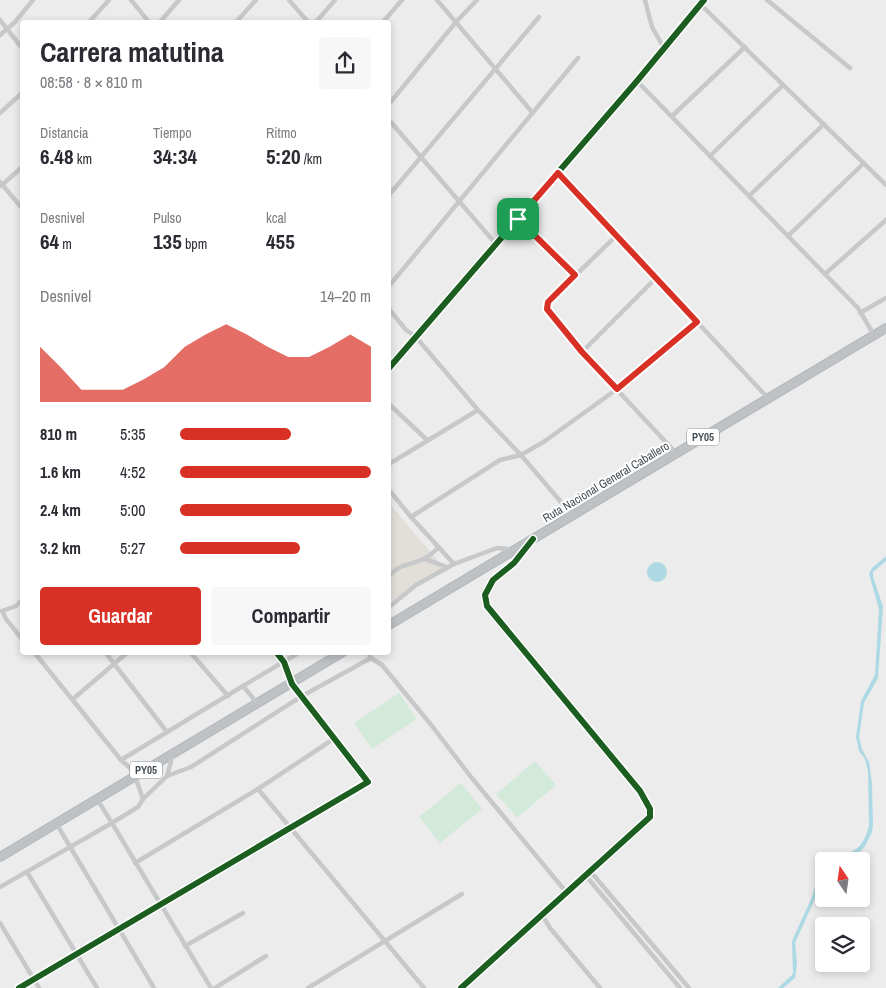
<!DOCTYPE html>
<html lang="es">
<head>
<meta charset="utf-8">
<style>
	body { margin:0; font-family:"Archivo Narrow",sans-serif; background:#f7f7f7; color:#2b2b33; height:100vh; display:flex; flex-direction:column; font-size:19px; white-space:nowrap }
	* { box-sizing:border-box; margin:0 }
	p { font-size:16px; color:#7c7c81 }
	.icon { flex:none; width:28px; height:28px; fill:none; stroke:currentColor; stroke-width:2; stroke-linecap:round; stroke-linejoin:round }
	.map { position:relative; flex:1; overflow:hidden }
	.side { position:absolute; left:20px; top:20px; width:371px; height:635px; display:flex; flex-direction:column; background:#fff; border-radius:5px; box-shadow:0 2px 8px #0003 }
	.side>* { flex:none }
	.needle { width:32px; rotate:347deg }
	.tools { position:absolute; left:815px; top:852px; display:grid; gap:10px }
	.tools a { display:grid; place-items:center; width:55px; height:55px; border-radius:5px; background:#fff; box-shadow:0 2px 8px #0003; font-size:25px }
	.pin { position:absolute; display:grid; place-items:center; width:42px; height:42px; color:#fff; margin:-21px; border-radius:10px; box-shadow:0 2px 8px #0006 }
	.round { display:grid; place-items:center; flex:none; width:52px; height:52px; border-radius:5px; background:#f7f7f7 }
	.overview { display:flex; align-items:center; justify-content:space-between; height:85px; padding:0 20px }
	h1 { font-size:28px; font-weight:700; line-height:38px }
	.stats { display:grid; grid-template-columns:repeat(3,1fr); gap:8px; height:85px; padding:5px 20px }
	.stats div { display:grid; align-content:center }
	.stats b { font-size:21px; font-weight:700 }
	.stats small { font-size:14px; font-weight:400 }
	.stats p { font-size:14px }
	.chart { height:140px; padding:10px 20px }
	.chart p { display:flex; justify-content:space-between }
	.chart svg { width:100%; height:90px; margin-top:5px; fill:#d93025; opacity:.7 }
	.action { display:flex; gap:10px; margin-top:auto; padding:10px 20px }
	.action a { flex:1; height:58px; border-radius:5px; background:#d93025; color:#fff; font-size:20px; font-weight:700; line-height:58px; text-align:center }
	.action a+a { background:#f7f7f7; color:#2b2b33 }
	ul { padding:0 20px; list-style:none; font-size:16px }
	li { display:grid; grid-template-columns:80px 60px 1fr; align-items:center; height:38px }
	li i { height:12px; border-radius:6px; background:#d93025 }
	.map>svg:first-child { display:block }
</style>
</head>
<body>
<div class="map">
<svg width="886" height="988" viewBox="0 0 886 988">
	<rect width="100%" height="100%" fill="#edecec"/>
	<polygon fill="#e2dfd9" points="389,503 445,569 389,602"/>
	<g fill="#d3eadb">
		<polygon points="399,693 417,719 372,749 354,723"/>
		<polygon points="535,761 556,785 517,818 496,794"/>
		<polygon points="461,783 482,809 440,843 419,817"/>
	</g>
	<g fill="#acd9e4">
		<path d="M886,556v5l-13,11v4l10,31 -5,71 -14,25 -5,34 3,12 7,13 3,21 1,42 -1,7 -7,14 -4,5 -29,10h-4c23,-11 33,-6 41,-35l-1,-55 -3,-12 -6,-8 -3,-14 5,-36 14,-26 4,-66 -10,-35 3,-6z"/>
		<circle cx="657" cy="572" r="10"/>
		<polygon points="824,864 824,870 814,901 795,943 797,963 795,978 783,988 778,988 793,974 792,941 812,897 819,872"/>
	</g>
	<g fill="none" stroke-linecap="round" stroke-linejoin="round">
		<g stroke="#b3b6ba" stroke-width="10">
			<g id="trunk">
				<polyline points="389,625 886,328"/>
				<polyline points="0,857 343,652"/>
			</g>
		</g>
		<g stroke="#c7c8ca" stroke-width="4.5">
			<polyline points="131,0 149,22"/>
			<polyline points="289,0 308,22"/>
			<polyline points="437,0 532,112"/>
			<polyline points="645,0 652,27 664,48"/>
			<polyline points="767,0 850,68"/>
			<polyline points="700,4 886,185"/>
			<polyline points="0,20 22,48"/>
			<polyline points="89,22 109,0"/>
			<polyline points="160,22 179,0"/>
			<polyline points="236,22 256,0"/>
			<polyline points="316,22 335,0"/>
			<polyline points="383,22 402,0"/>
			<polyline points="0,35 15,22 33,0"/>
			<polyline points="637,81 858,308 874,335"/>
			<polyline points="389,104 456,22 477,0"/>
			<polyline points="0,113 22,93"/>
			<polyline points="672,116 745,47"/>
			<polyline points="389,120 496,244"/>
			<polyline points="710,156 783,85"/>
			<polyline points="558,173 768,398"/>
			<polyline points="0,182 21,207"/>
			<polyline points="1,186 22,167"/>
			<polyline points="389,195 539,17"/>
			<polyline points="749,196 824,124"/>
			<polyline points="518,219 575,275"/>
			<polyline points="616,236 548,302 547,309 582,352 676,453"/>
			<polyline points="788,236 864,163"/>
			<polyline points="825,274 886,220"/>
			<polyline points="389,286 578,58"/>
			<polyline points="389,309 406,330 415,336 478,410 521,455 572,515"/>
			<polyline points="860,313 886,298"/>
			<polyline points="582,352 656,278"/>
			<polyline points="389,368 637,81 704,0"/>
			<polyline points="389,404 427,440"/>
			<polyline points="389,464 478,410"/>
			<polyline points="389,490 411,517 454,564 497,548 516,550"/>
			<polyline points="411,517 500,460 521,455 545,441 617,389 697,322"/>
			<polyline points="425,559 447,567"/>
			<path d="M389,576c11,-13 22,-10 36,-18 5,-2 9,-6 13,-10"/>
			<polyline points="389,607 416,585 454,564"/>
			<polyline points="2,611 6,619 22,639"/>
			<polyline points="2,611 16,606 22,600"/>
			<polyline points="34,652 121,760 138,775"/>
			<polyline points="105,652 167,732"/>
			<polyline points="190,652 228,696"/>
			<polyline points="368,652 371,658 382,665 432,726 471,777 567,893"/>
			<polyline points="243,686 300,652"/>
			<polyline points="73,699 128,652"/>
			<polyline points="121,760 243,686 253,698 255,706"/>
			<polyline points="135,776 143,799 138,807 112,823 211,988"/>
			<polyline points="167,776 191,767 302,696 371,658"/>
			<polyline points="258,789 424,988"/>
			<polyline points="143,799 167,776 173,754"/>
			<polyline points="56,823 154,988"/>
			<polyline points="135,863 258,789 335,738"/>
			<polyline points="27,872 97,988"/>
			<polyline points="591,872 689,988"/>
			<polyline points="586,876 680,988"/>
			<polyline points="0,887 112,823 97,799"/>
			<polyline points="542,915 550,928 600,988"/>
			<polyline points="0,923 39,988"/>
			<polyline points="185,946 243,913"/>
			<polyline points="19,988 368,782 292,684 284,662 276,652"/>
			<polyline points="215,988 266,956"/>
			<polyline points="308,988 462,894"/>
			<polyline points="461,988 650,817 650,809 640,791 487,606 485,595 493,580 514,563 530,543"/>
		</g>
		<use href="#trunk" stroke="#bec2c5" stroke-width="8"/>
		<g stroke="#fff" stroke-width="9">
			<g id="cycleway">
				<polyline points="389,368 637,81 704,0"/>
				<polyline points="19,988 368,782 292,684 284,662 276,652"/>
				<polyline points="461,988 650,817 650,809 640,791 487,606 485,595 493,580 514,563 533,539"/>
			</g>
		</g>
		<use href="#cycleway" stroke="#1b5e20" stroke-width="6"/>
	</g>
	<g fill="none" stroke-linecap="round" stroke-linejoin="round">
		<g stroke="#fff" stroke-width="10">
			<polygon id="route" points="558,173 697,322 617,389 582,352 547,309 548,302 575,275 518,219"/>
		</g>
		<use href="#route" stroke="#d93025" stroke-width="6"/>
	</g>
	<g text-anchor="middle" stroke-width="4" stroke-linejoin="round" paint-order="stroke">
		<g fill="#fff" stroke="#7e8489" stroke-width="1">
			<rect x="687" y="428.5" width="32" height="17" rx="4"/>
			<rect x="130" y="761.5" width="32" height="17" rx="4"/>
		</g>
		<g font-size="11" font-weight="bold" fill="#464f56">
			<text x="703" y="441">PY05</text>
			<text x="146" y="774">PY05</text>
		</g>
		<g font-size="12" fill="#464f56" stroke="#fff">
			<text transform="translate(606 482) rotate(-31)" y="4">Ruta Nacional General Caballero</text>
		</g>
	</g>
</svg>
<div class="tools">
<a><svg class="needle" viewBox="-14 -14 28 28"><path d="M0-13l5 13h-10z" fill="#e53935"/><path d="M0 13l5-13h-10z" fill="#7c7c81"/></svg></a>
<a><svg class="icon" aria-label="layers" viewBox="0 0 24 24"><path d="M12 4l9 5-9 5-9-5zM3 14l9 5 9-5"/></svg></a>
</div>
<div class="pin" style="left:518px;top:219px;background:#1e9e55"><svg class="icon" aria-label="arrive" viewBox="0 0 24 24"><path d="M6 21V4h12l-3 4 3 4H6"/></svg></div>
<section class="side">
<div class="overview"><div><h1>Carrera matutina</h1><p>08:58 · 8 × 810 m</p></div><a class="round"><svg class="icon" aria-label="share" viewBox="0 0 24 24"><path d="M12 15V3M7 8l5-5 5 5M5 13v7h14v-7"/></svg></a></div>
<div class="stats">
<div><p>Distancia</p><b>6.48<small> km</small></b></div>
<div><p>Tiempo</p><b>34:34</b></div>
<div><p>Ritmo</p><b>5:20<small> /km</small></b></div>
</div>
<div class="stats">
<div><p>Desnivel</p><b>64<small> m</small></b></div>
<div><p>Pulso</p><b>135<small> bpm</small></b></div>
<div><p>kcal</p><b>455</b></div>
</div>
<div class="chart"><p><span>Desnivel</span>14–20 m</p>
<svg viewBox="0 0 160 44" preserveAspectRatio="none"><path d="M0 44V17L10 27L20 38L30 38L40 38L50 33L60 27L70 17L80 11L90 6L100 11L110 17L120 22L130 22L140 17L150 11L160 17V44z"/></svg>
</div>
<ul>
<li><b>810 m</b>5:35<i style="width:58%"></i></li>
<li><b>1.6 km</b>4:52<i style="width:100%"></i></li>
<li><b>2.4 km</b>5:00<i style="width:90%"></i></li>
<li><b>3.2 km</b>5:27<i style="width:63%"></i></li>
</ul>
<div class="action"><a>Guardar</a><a>Compartir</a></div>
</section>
</div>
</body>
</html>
